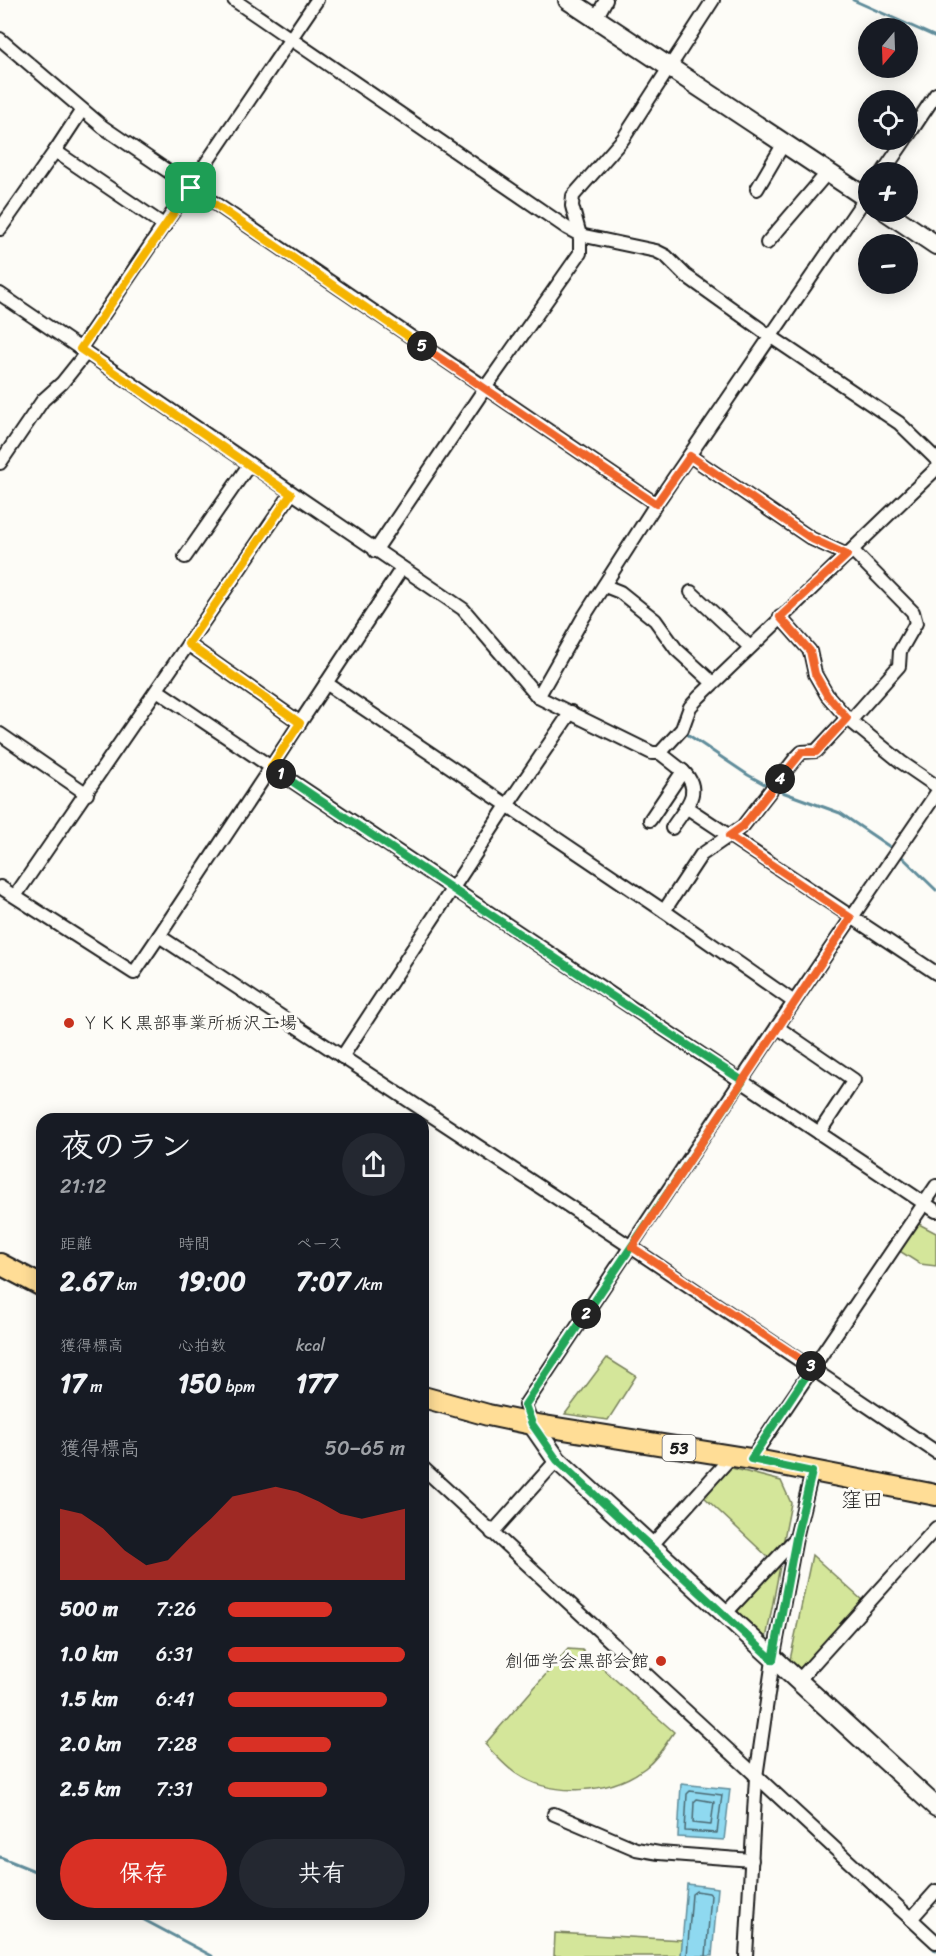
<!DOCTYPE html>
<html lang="ja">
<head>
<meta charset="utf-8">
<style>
	body { margin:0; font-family:Sriracha,"Klee One",sans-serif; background:#242831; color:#f1f3f6; height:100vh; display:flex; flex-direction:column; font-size:22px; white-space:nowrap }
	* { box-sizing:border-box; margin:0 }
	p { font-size:20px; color:#9ea1a6 }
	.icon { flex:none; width:33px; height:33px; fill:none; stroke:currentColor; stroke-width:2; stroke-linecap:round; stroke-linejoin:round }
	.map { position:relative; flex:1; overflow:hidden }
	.details { position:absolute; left:36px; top:1113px; width:393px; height:807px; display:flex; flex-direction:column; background:#171b24; border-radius:18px; box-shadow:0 3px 15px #0003 }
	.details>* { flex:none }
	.needle { width:39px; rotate:199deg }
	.tools { position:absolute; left:858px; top:18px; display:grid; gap:12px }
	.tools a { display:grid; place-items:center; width:60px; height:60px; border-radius:50%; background:#171b24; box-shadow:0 3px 15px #0003; font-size:30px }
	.pin { position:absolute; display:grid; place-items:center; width:51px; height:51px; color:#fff; margin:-26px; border-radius:12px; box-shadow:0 3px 9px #0006 }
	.km { position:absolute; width:30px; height:30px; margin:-15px; border-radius:50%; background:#222; color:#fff; font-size:16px; line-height:30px; text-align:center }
	.round { display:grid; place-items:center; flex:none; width:63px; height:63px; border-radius:32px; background:#242831 }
	.head { display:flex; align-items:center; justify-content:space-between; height:102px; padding:0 24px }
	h1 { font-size:33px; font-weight:700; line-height:45px }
	.metrics { display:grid; grid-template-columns:repeat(3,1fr); gap:9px; height:102px; padding:6px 24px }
	.metrics div { display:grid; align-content:center }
	.metrics b { font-size:26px; font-weight:700 }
	.metrics small { font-size:16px; font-weight:400 }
	.metrics p { font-size:16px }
	.chart { height:168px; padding:12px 24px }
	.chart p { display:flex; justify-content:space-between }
	.chart svg { width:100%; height:108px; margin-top:6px; fill:#d93025; opacity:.7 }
	.primary-button { display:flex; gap:12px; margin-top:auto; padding:12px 24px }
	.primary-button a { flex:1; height:69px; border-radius:36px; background:#d93025; color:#fff; font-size:24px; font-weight:700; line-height:69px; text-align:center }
	.primary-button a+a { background:#242831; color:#f1f3f6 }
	ul { padding:0 24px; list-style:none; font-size:20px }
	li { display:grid; grid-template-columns:96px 72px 1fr; align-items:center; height:45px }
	li i { height:15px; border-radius:8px; background:#d93025 }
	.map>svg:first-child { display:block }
</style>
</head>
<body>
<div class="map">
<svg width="936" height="1956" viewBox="0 0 936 1956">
	<rect width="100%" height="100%" fill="#fdfcf7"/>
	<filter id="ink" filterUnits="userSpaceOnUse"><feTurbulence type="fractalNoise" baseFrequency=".0167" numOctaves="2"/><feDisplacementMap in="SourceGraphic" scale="12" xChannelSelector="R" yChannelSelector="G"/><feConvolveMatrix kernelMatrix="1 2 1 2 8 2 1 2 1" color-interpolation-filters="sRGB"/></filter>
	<g filter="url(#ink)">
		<g fill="#d4e69a" stroke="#78815b" stroke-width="1.5">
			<polygon points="917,1223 936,1233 936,1266 920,1264 898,1250"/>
			<polygon points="607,1358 636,1376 608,1420 565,1414"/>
			<polygon points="728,1467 781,1481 791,1503 783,1544 769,1558 703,1496"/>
			<polygon points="812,1555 863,1601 801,1670 790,1660"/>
			<polygon points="781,1561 766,1639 735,1611"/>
			<path d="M568,1649l14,1 92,82c-9,13 -17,27 -29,36 -34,26 -94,30 -130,5 -11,-8 -21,-19 -30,-29z"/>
			<polygon points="555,1933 683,1940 681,1956 554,1956"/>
		</g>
		<g fill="#8fd9f0" stroke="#618d9b" stroke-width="1.5">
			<polygon points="681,1784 730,1789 724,1840 678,1837"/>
			<polygon points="687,1884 718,1888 712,1956 681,1956"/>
		</g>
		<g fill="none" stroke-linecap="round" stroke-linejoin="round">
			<g stroke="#4a6871" stroke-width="1.5">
				<polygon points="690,1791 722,1795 717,1833 685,1831 687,1794"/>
				<polygon points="697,1799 714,1802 711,1825 693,1823 694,1802"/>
				<polyline points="687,1956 692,1894 696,1891 709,1893 711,1895 706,1956"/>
			</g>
			<g stroke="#618d9b" stroke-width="3">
				<polyline points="853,0 936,37"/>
				<polyline points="687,734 748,775 768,786"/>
				<polyline points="774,789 840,813 893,849"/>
				<polyline points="898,853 936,890"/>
				<polyline points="0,1276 42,1297"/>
				<polyline points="759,1787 915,1931"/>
				<polyline points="0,1857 42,1874"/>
				<polyline points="133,1914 212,1956"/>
				<polyline points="920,1935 936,1951"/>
			</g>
			<g stroke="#1c1c1c" stroke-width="16">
				<g id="street">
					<polyline points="234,0 567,228 580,235 656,251 666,256 685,275 770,336 899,423 936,459"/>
					<polyline points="596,18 606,0"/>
					<polyline points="0,39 103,127 656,504 868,194"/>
					<polyline points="908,136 936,94"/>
					<polyline points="55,151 82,110"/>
					<polyline points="883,172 905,140"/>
					<polyline points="757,189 784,143"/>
					<polyline points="0,229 55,151 165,226"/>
					<polyline points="767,243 828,172"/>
					<polyline points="0,294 463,609 538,697 652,753 660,753 682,729 690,707 699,697 936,469"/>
					<polyline points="80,349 317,0"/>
					<polyline points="690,456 812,539 847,555"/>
					<polyline points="0,463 43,400 62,383 86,353"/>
					<polyline points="375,551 485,388 580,253 580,235 572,206 573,196 623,139 713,0"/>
					<polyline points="185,557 249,465"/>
					<polyline points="402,568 271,767 936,1211"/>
					<polyline points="605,586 620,592 655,620 676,649 713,683"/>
					<polyline points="691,592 750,647"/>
					<polyline points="780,617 810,651 815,674 827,695 847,718 901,762 936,786"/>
					<polyline points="188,644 299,722"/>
					<polyline points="326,683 664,911 794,1002"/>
					<polyline points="157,690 271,767 159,936"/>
					<polyline points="538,697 583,618 656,504"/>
					<polyline points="851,720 899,666 900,651 916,623 913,612 852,550"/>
					<polyline points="0,734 87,794"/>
					<polyline points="686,807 936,973"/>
					<polyline points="650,820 683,771 660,753"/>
					<path d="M672,828c13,-20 32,-36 11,-57"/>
					<polyline points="0,887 134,973 159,936 631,1247 936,1452"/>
					<polyline points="15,896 291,494"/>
					<polyline points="664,911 701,855 743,826 795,759 802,752 816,751 847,718"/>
					<polyline points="777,1027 854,1080 819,1133"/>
					<polyline points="342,1057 506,807 571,712"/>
					<polyline points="532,1424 525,1405 777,1027 936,794"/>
					<polyline points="751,1459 936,1186"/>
					<polyline points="423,1468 936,1942"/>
					<polyline points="492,1533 557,1460"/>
					<polyline points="651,1546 732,1456"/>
					<polyline points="724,1615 795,1539"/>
					<polyline points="797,1682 936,1528"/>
					<polyline points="554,1814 636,1849 659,1853 752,1860"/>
					<polyline points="911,1919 936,1891"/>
					<polyline points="746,1956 756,1777 773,1660 796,1538 812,1472"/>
				</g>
			</g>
			<g stroke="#1c1c1c" stroke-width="22">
				<g id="secondary">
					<polyline points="568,0 868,199"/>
					<polyline points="887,212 936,245"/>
					<polyline points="532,1424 557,1460 936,1807"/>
				</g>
			</g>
			<g stroke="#1c1c1c" stroke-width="24">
				<g id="primary">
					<polyline points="0,1264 42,1286"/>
					<polyline points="423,1397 488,1415 532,1424 751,1459 936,1495"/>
				</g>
			</g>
			<use href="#street" stroke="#fdfcf7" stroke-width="12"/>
			<use href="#secondary" stroke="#fdfcf7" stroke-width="18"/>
			<use href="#primary" stroke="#ffdd96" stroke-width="20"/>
		</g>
	</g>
	<g fill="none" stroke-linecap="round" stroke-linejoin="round" filter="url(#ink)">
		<g stroke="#fff" stroke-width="12">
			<polyline id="split-1" points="191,188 80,349 291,494 188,644 300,723 271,767 281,774"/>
		</g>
		<g stroke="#fff" stroke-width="12">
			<polyline id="split-2" points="281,774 609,994 743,1081 586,1314"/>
		</g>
		<g stroke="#fff" stroke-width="12">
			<polyline id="split-3" points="586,1314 525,1405 532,1424 557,1460 773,1660 796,1538 812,1472 751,1459 812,1367 811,1366"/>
		</g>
		<g stroke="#fff" stroke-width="12">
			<polyline id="split-4" points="780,779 743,826 729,836 851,918 632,1247 811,1366"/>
		</g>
		<g stroke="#fff" stroke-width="12">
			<polyline id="split-5" points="422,346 656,504 690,456 812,539 847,555 780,617 810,651 815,674 827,695 847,718 816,752 802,752 780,779"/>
		</g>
		<g stroke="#fff" stroke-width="12">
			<polyline id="split-6" points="191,188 422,346"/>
		</g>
		<use href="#split-1" stroke="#f5b400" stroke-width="8"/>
		<use href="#split-2" stroke="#22a559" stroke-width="8"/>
		<use href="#split-3" stroke="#22a559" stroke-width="8"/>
		<use href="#split-4" stroke="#f0652b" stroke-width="8"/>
		<use href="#split-5" stroke="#f0652b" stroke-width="8"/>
		<use href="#split-6" stroke="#f5b400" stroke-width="8"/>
	</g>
	<g fill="#c8321e" stroke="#fdfcf7" stroke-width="2">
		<circle cx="69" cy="1023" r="6"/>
		<circle cx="661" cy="1661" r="6"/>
	</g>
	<g text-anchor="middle" stroke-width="6" stroke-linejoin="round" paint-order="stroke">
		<rect fill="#fdfcf7" stroke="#605f5e" stroke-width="1.5" x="662.5" y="1435" width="33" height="26" rx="4.5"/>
		<g font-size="16" font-weight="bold" fill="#1c1c1c">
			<text x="679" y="1454">53</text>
		</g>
		<g font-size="18" fill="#1c1c1c" stroke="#fdfcf7" text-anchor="start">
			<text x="81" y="1029">ＹＫＫ黒部事業所栃沢工場</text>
			<text x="649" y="1667" text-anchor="end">創価学会黒部会館</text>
		</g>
		<g font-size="21" fill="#1c1c1c" stroke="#fdfcf7">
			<text x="862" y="1507">窪田</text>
		</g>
	</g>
</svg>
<div class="tools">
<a><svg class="needle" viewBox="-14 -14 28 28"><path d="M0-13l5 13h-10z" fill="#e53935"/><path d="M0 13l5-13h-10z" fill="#9ea1a6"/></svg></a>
<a><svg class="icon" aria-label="locate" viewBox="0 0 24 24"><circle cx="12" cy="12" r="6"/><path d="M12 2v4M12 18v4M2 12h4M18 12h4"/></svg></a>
<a>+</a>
<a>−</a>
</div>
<div class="pin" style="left:191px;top:188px;background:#1e9e55"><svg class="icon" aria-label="arrive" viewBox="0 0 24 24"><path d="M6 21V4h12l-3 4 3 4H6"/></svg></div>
<b class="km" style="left:281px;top:774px">1</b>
<b class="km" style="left:586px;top:1314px">2</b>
<b class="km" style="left:811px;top:1366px">3</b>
<b class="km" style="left:780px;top:779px">4</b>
<b class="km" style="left:422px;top:346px">5</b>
<section class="details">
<div class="head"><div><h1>夜のラン</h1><p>21:12</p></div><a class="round"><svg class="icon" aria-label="share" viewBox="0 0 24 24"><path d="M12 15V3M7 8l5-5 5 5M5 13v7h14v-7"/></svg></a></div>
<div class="metrics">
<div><p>距離</p><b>2.67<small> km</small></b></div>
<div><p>時間</p><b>19:00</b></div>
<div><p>ペース</p><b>7:07<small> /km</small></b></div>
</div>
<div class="metrics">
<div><p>獲得標高</p><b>17<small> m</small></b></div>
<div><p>心拍数</p><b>150<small> bpm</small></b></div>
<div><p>kcal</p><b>177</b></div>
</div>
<div class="chart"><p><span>獲得標高</span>50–65 m</p>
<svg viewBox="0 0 160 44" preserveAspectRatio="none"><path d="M0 44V15L10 17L20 23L30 32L40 38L50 36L60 27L70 19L80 10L90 8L100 6L110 8L120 12L130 17L140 19L150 17L160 15V44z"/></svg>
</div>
<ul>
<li><b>500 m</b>7:26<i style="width:59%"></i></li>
<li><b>1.0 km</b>6:31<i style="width:100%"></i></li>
<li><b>1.5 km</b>6:41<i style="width:90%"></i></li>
<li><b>2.0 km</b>7:28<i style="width:58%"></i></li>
<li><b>2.5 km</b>7:31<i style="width:56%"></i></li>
</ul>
<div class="primary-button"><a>保存</a><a>共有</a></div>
</section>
</div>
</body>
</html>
